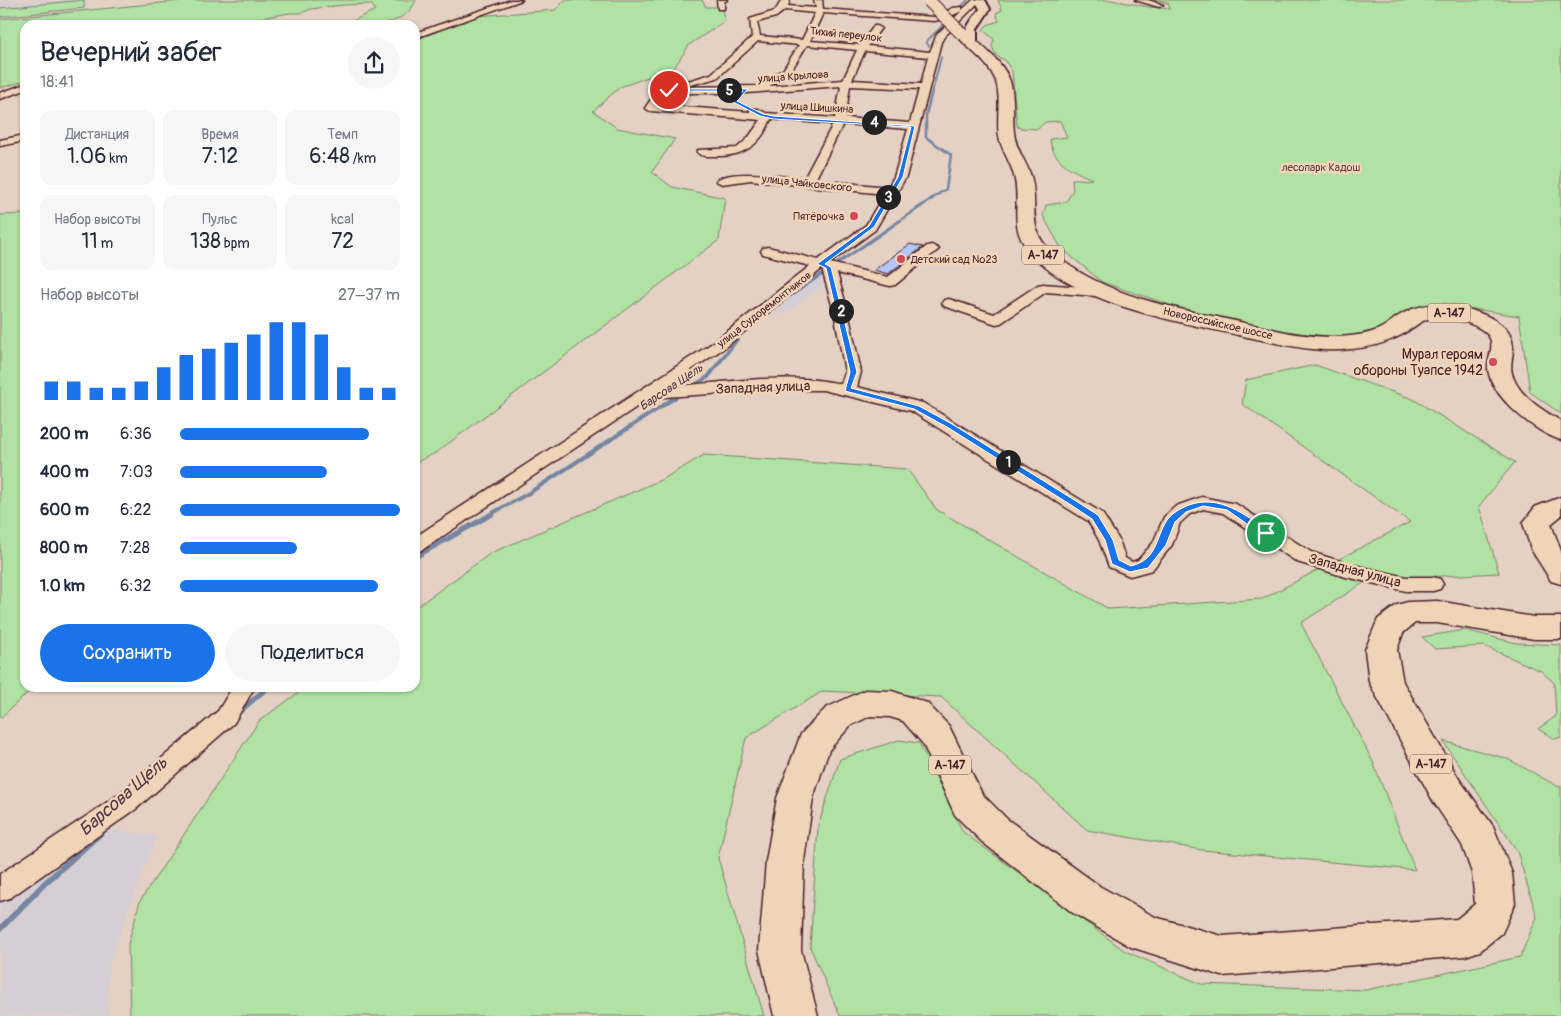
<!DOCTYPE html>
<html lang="ru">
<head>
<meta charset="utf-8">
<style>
	body { margin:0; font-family:Pangolin,sans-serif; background:#f6f6f7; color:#1f2937; height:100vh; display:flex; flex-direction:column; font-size:19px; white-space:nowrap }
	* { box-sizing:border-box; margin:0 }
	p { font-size:16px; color:#747a83 }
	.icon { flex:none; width:28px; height:28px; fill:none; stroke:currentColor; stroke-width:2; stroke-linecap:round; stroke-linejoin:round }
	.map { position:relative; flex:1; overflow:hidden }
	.side { position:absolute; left:20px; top:20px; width:400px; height:672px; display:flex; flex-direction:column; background:#fff; border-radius:15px; box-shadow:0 1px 4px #0004 }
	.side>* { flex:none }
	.pin { position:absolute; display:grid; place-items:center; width:42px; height:42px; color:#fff; margin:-21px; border:2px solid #fff; border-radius:50%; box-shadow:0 1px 5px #0007 }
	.km { position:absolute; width:25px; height:25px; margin:-12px; border-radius:50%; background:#222; color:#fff; font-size:14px; line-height:25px; text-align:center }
	.round { display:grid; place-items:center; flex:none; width:52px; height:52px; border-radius:26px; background:#f6f6f7 }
	.overview { display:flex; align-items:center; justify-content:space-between; height:85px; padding:0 20px }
	h1 { font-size:28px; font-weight:600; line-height:38px }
	.stats { display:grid; grid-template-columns:repeat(3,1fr); gap:8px; height:85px; padding:5px 20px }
	.stats div { display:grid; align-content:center; border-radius:12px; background:#f6f6f7; text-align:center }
	.stats b { font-size:21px; font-weight:600 }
	.stats small { font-size:14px; font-weight:400 }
	.stats p { font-size:14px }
	.chart { height:140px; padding:10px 20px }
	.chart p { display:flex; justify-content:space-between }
	.chart svg { width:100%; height:90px; margin-top:5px; stroke:#1a73e8; stroke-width:6 }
	.primary-button { display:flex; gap:10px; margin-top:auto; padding:10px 20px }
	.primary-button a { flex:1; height:58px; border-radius:30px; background:#1a73e8; color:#fff; font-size:20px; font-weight:600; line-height:58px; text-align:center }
	.primary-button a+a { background:#f6f6f7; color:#1f2937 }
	ul { padding:0 20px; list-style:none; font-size:16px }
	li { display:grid; grid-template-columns:80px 60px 1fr; align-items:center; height:38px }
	li i { height:12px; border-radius:6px; background:#1a73e8 }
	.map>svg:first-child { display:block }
</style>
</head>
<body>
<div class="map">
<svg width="1561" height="1016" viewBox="0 0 1561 1016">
	<rect width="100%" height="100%" fill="#e4d1c4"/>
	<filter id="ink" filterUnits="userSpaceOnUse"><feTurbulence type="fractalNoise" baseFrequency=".02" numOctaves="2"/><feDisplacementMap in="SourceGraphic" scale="10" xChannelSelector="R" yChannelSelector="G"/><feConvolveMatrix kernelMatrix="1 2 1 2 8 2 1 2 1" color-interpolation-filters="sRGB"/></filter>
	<g filter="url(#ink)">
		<g fill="#d5ced3">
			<polygon points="0,0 85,0 87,9 0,18"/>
			<polygon points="822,274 829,276 828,282 784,315 771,311"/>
			<polygon points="86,826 157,836 137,887 109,965 108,1016 0,1016 0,893"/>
		</g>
		<g fill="#afe2a3" stroke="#7c8067">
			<polygon points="84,0 84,8 0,17 0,8"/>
			<path d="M190,0h226c-13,31 -55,25 -83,25l22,-5 20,-10 -4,-6 -28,1 -32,4 -10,4h-11l-30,5 -17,7h-218v56l-25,7v-69z"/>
			<polygon points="565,0 702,0 706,7 721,7 725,21 689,45 674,68 620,87 593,111 617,128 675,139 652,172 672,187 725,198 719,240 437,452 415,463 415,40 477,16 555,10"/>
			<path d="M998,0h113l38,7 21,2 -2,-6 -14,-3h407v414l-31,-22 -11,-76 -78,-12 -30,4 -18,18 -39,13 -101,-11 -62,-16 -89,-30 -41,-34 -18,-32 3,-11 20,-3 7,-12 -1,-11c7,-1 16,2 20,0 -18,-8 -40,-17 -42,-40l17,-2 -7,-16 -15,1 -7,7 -19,-1 -2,-2 -5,-55 -7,-11 -9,-4 -4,-10 2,-7 -11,-9 4,-5 12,-4 -3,-8 6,-3z"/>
			<polygon points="25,214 25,688 33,688 0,718 0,215"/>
			<polygon points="1315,365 1413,399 1515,462 1479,506 1499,573 1368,580 1301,623 1373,762 1415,870 1202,850 1087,830 941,697 823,691 746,738 718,858 764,1016 130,1016 128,944 140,901 259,721 305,688 415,688 415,608 491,553 663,479 704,455 907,469 937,510 1109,609 1262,599 1410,522 1242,404 1246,380"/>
			<polygon points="1465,630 1516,643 1561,645 1561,737 1555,739 1538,729 1556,716 1554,683 1541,671 1484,646 1435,649 1422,637"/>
			<polygon points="899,740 919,743 963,832 1125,951 1201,984 1366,990 1520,957 1537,917 1517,851 1443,741 1508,759 1559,787 1561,786 1561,1016 840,1016 810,947 818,826 840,759"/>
		</g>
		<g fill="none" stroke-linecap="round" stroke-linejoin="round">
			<g stroke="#7685a2" stroke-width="2">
				<polyline points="929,46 926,42 968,0"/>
				<polyline points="933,89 941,57"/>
			</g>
			<polyline stroke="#7685a2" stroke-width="2.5" points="931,199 946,189 951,155 926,137 926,115 933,87"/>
			<g stroke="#7685a2" stroke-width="3">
				<polyline points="774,307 933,198"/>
				<polyline points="737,339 746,328"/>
			</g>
			<g stroke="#7685a2" stroke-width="4">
				<polyline points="693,386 708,377 738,338"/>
				<polyline points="489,515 529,493 682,393"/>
			</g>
			<g stroke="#7685a2" stroke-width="5">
				<polyline points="415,557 492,514"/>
				<polyline points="238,713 267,688"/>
			</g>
			<polyline stroke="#7685a2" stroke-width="6" points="0,929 45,883 102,832"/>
		</g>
		<polygon fill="#b3c6f6" stroke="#4a1f2b" points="910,244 923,247 888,274 874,270"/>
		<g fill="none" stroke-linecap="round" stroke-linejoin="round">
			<g stroke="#4a1f2b" stroke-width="3">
				<g id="minor">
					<polygon points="511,0 522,0 415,38 415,33"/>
					<polygon points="717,0 727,0 724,2 724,9 718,9"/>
					<path d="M782,0h8l-2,6 28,2 -2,-8h8l1,9 111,8 19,-9 9,-1v3l11,-10h8l-37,37 -3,5 -35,135 -31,53 -45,33 58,14 39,-31 5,-1 7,4 -44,36 -5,1 -53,-13 11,39 13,60 -4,15 66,16 179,110 17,27 6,18 7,4 6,-2 15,-17 11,-26 12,-11 26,-9 34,7 75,48 38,12 57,13h27l7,2 3,5 -3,5 -7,2h-27l-60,-14 -49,-15 -74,-49 -20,-4 -13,5 -10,9 -8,22 -20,25 -22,6 -21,-9 -10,-27 -11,-19 -177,-110 -88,-21h-52l-121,8 -228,152 -7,2v-15l299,-195 96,-76 -47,-12 -2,-3 2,-3 5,-1 50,13 48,-35 18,-31 -133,-14 -29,4 -6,-3c13,-13 70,-4 88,-2l29,-55 -62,-5c-10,26 -28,38 -56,37 -6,0 -14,1 -18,-4l1,-2 39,-2 11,-10 13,-18 -111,-9 -5,-3 13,-19 11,-2 90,-1 2,-5 22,-11 16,-25 -41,-4 -41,37 -34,9 -5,-3 33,-10 41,-37 -2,-18 25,-8zM785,10l30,3 -13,27 -42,-4 -3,-14 19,-5zM962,11l-25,23 -7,18 -62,-6 13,-18 -4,-2h-3l-14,19 -50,-4 13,-28 111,8 10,-2zM807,45l50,5 -14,30 -74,6 20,-12zM865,51l63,6 -7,27 -69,-4zM841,86l-6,32 -69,-5 -8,-4h-8v3l-93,-7 7,-12h83zM850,86l69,3 -9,34 -65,-5zM843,124l65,5 -14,48 -6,10 -73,-7zM822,269l12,43 11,60 -4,12c-54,-12 -119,-1 -175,3l58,-39z"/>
					<polygon points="1135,0 1148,0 1163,5 1159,7"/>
					<polygon points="25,84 25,90 0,99 0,93"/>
					<polygon points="25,135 25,141 0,146 0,140"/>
					<polygon points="1043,284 1108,289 1115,293 1108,297 1046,292 1001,323 996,324 944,306 942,303 944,300 949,299 994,314 1038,285"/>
					<polygon points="232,688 254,688 234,723 136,809 10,898 0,901 0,874 118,795 218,711"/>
				</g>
			</g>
			<g stroke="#4a1f2b" stroke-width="4">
				<path id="major" d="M975,0h10l5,9 -13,20v15l-6,3 -6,-3c-2,-15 7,-24 15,-35z"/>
			</g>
			<g stroke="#4a1f2b" stroke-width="3">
				<g id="highway">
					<path d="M961,29l4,1c15,15 38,31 45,51 5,16 2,35 4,51 1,16 12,29 17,44 8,27 -5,54 20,75 51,46 125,57 189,71 36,8 73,18 110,14 11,-1 23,-3 33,-9 8,-5 15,-12 25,-16 21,-10 45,-7 66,0 18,6 40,16 39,39 -1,11 -4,19 1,29 8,19 30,32 47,42v19c-25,-7 -70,-43 -73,-71 -1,-10 8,-24 0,-34 -7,-8 -21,-13 -31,-15 -35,-10 -37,8 -64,19 -13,6 -28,9 -42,10 -38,5 -77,-7 -113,-14 -63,-14 -176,-33 -214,-91 -14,-21 -3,-44 -10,-68 -3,-14 -13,-26 -15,-40 -3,-18 3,-40 -4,-57 -8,-19 -28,-30 -40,-46z"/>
					<polygon points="1561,497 1561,516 1551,524 1561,551 1561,584 1551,581 1531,549 1523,523 1535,507"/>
					<polygon points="1437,601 1534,617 1561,617 1561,639 1534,639 1437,623 1415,623 1403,633 1397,650 1403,682 1459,779 1493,826 1512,873 1515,904 1502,933 1480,951 1465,956 1222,976 1131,947 1073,913 981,841 955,815 923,744 903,721 890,717 870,716 850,726 829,750 813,798 804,861 801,950 818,1016 774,1016 759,950 766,861 777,798 801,734 826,708 865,690 892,691 927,703 949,726 982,794 1007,819 1101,887 1155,917 1222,936 1457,919 1475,904 1472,873 1462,845 1433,801 1369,682 1365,650 1378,619 1397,605 1408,602"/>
				</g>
			</g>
			<use href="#minor" fill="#f0d4b7" fill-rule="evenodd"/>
			<use href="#major" fill="#f0d4b7" fill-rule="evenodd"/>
			<use href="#highway" fill="#f0d4b7" fill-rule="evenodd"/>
			<g stroke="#4a1f2b" stroke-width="14" stroke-linecap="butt">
				<polyline id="highway-bridge" points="929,1 961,33"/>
			</g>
			<use href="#highway-bridge" stroke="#f0d4b7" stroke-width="12"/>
		</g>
	</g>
	<path fill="#1a73e8" stroke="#fff" d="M669,89h79l-11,12 26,13 10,2 142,10 -12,51 -29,50 -49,37 6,3 26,105 -6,16 68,18 33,18 124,77 22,14 15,25 6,20 12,6c27,-7 24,-27 36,-46 5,-7 14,-12 22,-15 31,-11 56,10 80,26v4h-6l-36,-25 -24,-4 -17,6 -11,10 -9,23 -18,23 -18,4 -18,-8 -7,-24 -13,-21 -21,-14 -124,-78 -33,-18 -69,-18 5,-19 -24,-104 -9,-4 52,-38 29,-49 13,-50 -138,-8 -13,-3 -27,-14 10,-11h-75z"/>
	<g fill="#d1495b" stroke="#f0d4b7" stroke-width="2">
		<circle cx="854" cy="216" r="5"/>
		<circle cx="901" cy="259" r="5"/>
		<circle cx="1493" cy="362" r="5"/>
	</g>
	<g text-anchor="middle" stroke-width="5" stroke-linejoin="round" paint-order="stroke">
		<g font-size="11" fill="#4a1f2b" stroke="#f0d4b7">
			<text transform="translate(846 34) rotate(6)" y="4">Тихий переулок</text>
			<text transform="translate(793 76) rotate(-4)" y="4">улица Крылова</text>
			<text transform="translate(817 107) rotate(3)" y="4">улица Шишкина</text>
			<text transform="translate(807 183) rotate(6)" y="4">улица Чайковского</text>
			<text transform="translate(764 309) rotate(-38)" y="4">улица Судоремонтников</text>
			<text transform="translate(1218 323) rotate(13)" y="4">Новороссийское шоссе</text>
		</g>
		<g font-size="11" fill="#593c3d" stroke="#f0d4b7">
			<text x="1321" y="171">лесопарк Кадош</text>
		</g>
		<g font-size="11" fill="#4a1f2b" stroke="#f0d4b7" text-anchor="end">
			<text x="844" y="220">Пятёрочка</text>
			<text x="911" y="263" text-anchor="start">Детский сад №23</text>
		</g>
		<g fill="#f0d4b7" stroke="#7c5555" stroke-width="1">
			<rect x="1022" y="245.5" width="42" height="19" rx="4"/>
			<rect x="1428" y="303.5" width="42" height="19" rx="4"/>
			<rect x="1410" y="754.5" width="42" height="19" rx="4"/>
			<rect x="929" y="755.5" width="42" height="19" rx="4"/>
		</g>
		<g font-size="12" font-weight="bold" fill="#4a1f2b">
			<text x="1043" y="259">А-147</text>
			<text x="1449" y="317">А-147</text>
			<text x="1431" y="768">А-147</text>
			<text x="950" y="769">А-147</text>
		</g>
		<g font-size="12" font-style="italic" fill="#553849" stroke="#f0d4b7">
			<text transform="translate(671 387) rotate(-34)" y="4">Барсова Щель</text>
		</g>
		<g font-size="14" fill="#4a1f2b" stroke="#f0d4b7" text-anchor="end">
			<text x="1483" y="359">Мурал героям<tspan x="1483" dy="16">обороны Туапсе 1942</tspan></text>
		</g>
		<g font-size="14" fill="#4a1f2b" stroke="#f0d4b7">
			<text transform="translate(763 387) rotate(-2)" y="5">Западная улица</text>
			<text transform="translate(1355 570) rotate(15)" y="5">Западная улица</text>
		</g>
		<g font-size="18" font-style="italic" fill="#553849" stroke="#f0d4b7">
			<text transform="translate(123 796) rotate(-41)" y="6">Барсова Щель</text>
		</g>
	</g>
</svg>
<div class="pin" style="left:1266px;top:533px;background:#1e9e55"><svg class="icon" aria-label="arrive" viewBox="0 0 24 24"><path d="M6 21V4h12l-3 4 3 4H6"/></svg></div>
<div class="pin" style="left:669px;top:90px;background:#d93025"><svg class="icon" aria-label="check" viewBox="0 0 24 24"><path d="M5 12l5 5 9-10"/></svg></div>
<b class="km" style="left:1008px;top:462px">1</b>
<b class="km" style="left:841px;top:311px">2</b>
<b class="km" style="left:888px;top:197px">3</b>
<b class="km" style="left:874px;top:122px">4</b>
<b class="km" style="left:729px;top:90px">5</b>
<section class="side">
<div class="overview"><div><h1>Вечерний забег</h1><p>18:41</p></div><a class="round"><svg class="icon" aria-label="share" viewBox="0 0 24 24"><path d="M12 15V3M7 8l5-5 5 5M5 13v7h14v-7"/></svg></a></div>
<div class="stats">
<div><p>Дистанция</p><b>1.06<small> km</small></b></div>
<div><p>Время</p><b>7:12</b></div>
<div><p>Темп</p><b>6:48<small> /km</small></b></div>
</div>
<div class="stats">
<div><p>Набор высоты</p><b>11<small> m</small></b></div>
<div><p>Пульс</p><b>138<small> bpm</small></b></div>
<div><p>kcal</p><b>72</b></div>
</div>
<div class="chart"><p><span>Набор высоты</span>27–37 m</p>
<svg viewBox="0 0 160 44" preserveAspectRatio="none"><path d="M5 44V35M15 44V35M25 44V38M35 44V38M45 44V35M55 44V28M65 44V22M75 44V19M85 44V16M95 44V12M105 44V6M115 44V6M125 44V12M135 44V28M145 44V38M155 44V38"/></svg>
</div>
<ul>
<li><b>200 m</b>6:36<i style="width:86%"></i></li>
<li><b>400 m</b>7:03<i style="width:67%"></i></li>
<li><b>600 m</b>6:22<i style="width:100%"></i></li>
<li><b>800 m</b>7:28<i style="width:53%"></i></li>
<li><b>1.0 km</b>6:32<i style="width:90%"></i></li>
</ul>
<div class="primary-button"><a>Сохранить</a><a>Поделиться</a></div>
</section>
</div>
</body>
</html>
